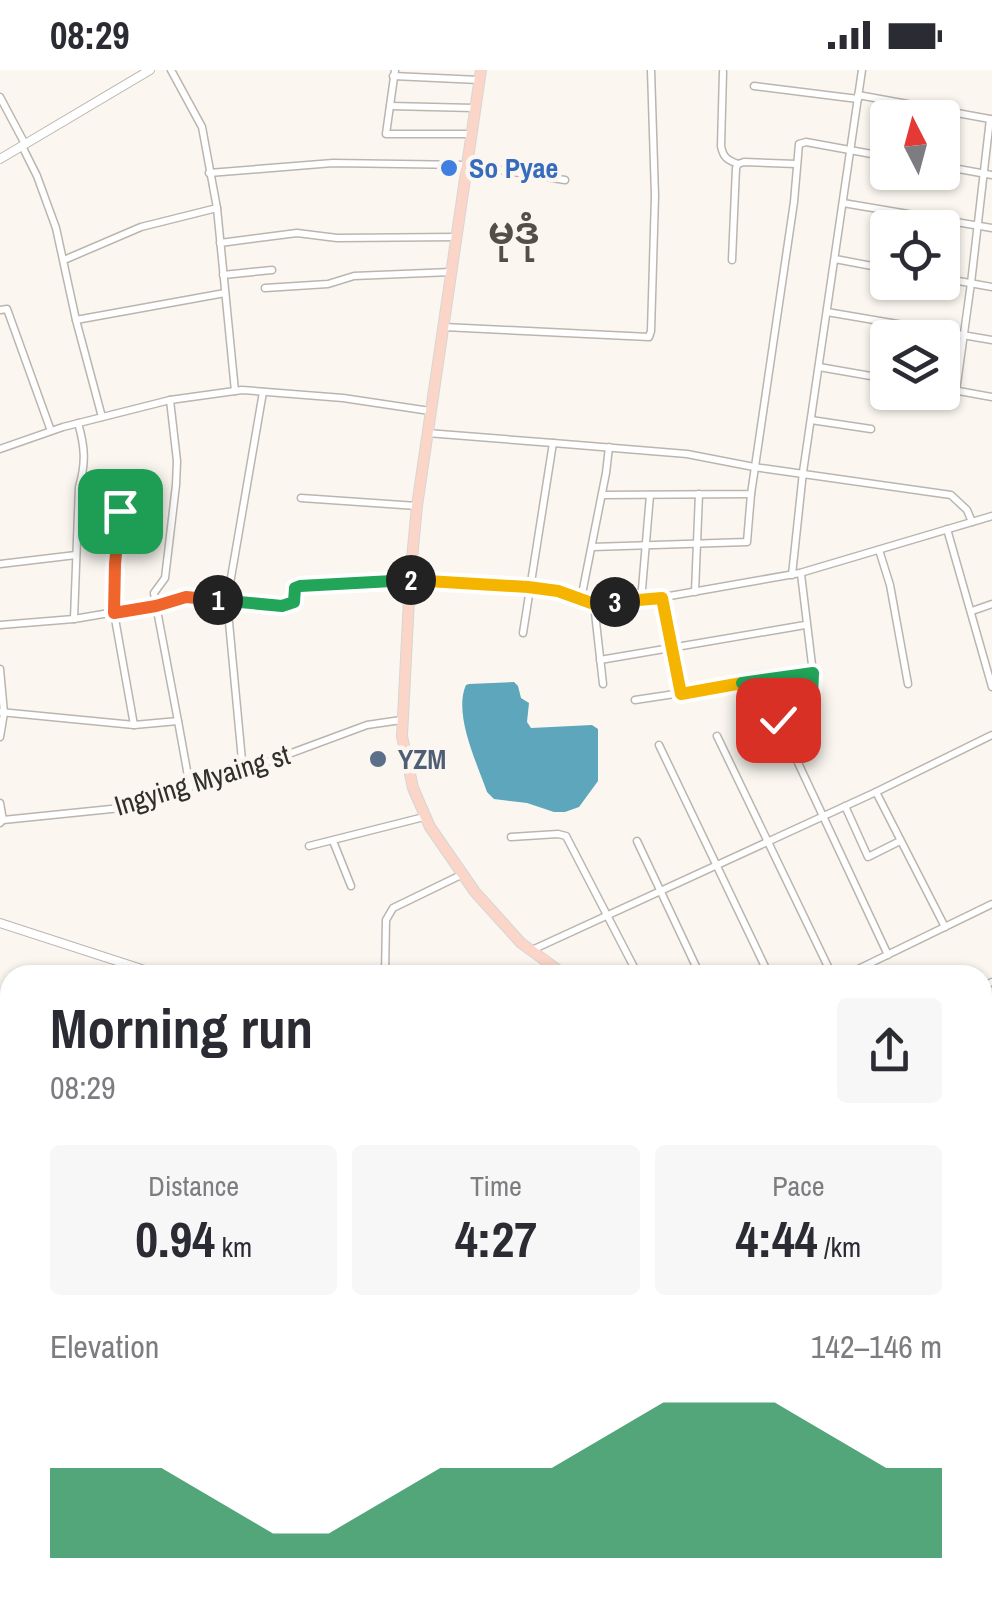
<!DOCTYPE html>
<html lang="en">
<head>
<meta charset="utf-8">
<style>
	body { margin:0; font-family:"Archivo Narrow","Noto Sans Myanmar",sans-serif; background:#f7f7f7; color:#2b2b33; height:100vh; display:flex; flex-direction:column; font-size:38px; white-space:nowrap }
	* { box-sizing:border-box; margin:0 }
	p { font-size:32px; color:#7c7c81 }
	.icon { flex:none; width:55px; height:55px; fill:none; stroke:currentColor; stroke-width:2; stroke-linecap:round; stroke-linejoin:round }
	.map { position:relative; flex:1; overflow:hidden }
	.side { position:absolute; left:0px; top:895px; width:992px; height:642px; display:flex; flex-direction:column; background:#fff; border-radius:30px 30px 0 0; box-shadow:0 2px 8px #0004 }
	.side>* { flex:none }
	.needle { width:65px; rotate:354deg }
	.tools { position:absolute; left:870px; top:30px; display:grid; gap:20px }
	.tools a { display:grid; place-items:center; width:90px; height:90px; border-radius:10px; background:#fff; box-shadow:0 2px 8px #0004; font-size:50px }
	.pin { position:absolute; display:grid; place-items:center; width:85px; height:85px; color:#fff; margin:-42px; border-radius:20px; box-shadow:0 5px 15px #0006 }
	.km { position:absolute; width:50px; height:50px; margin:-25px; border-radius:50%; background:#222; color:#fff; font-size:28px; line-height:50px; text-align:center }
	.round { display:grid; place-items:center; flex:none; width:105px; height:105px; border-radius:10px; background:#f7f7f7 }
	.head { display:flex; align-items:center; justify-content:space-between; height:170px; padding:0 50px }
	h1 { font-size:55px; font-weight:700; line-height:75px }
	.metrics { display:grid; grid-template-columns:repeat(3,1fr); gap:15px; height:170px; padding:10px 50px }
	.metrics div { display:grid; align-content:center; border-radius:10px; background:#f7f7f7; text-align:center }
	.metrics b { font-size:50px; font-weight:700 }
	.metrics small { font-size:28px; font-weight:400 }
	.metrics p { font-size:28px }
	.chart { height:280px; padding:20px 50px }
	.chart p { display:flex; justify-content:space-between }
	.chart svg { width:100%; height:180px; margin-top:10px; fill:#0b8043; opacity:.7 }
	.status { display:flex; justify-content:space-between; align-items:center; height:70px; padding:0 50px; background:#fff; direction:ltr }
	.status svg { height:28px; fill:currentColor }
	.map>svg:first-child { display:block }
</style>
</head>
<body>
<div class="status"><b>08:29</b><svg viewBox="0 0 49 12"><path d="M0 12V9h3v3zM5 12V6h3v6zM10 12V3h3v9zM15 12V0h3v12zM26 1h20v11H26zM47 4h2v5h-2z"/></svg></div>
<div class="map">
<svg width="992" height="1536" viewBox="0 0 992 1536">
	<rect width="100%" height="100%" fill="#fbf7f0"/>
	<path fill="#5da6bb" d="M514,612l4,4 3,12 8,5 -2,19 4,6 61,-3 6,4v52l-19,26 -14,5h-11l-27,-9 -33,-4 -7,-7c-10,-29 -34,-78 -21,-107l3,-1z"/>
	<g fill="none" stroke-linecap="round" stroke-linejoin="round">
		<g stroke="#bab6af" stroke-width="9">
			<g id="minor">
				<polyline points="171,0 202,57 217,138 235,321"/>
				<polyline points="395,0 386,64 471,64"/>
				<path d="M723,2l-2,74c2,11 6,14 17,18"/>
				<polyline points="393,6 479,10"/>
				<polyline points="754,16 858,29"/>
				<polyline points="858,25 990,49"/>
				<polyline points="0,27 25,74"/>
				<polyline points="390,36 474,38"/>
				<polyline points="22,76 37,106 56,158 76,250 102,347"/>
				<polyline points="942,96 992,105"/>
				<polyline points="209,103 333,93 467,95 565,110"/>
				<polyline points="843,133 992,158"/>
				<polyline points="220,173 297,163 337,168 457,167"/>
				<polyline points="835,189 888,199"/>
				<polyline points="64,190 141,157 217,138"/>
				<polyline points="732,190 736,98 738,94 744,92 796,94"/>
				<polyline points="223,205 272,200"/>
				<polyline points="942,208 992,217"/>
				<polyline points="265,218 328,214 354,206 451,202"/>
				<polyline points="0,240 7,239 51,361"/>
				<polyline points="827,242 992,270"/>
				<polyline points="76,250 225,223"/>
				<polyline points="444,257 649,267 651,261 655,126 651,0"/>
				<polyline points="819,297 888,309"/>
				<polyline points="942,318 992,327"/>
				<polyline points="956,321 971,213 990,49"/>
				<polyline points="170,330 177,391 176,415 165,508 154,523 156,535 186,527 282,536 294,532 295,518 300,517 410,510 559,521 594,534 641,531 800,503 992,446"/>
				<polyline points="811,350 871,359"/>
				<polyline points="427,363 553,373 523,563"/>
				<polyline points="553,373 687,384 754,397 951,425 967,440 972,452"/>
				<polyline points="0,379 63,357 170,330 242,320 343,328 430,341"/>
				<polyline points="602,425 751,424 794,132 799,74 806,72 888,87"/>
				<polyline points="301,428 417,436"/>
				<polyline points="120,441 115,494 114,543 134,655"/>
				<polyline points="947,459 992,617"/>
				<polyline points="592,477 747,472 751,424"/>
				<polyline points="879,480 890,515 908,614"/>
				<polyline points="0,494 76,485"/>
				<path d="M801,504l12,99 -1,24c-8,12 -25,7 -34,18v5l110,235"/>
				<polyline points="792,505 803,402 862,0"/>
				<polyline points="695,522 699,424"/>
				<polyline points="661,528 681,624"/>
				<polyline points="581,529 606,403 609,377"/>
				<polyline points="641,531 650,425"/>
				<polyline points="594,534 603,614"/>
				<polyline points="972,541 992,534"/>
				<path d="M74,549l5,-132c7,-24 6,-40 -1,-64"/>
				<polyline points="0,555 74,549 156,535 178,651 134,655 0,642"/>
				<polyline points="600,590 805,555"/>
				<polyline points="0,599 4,643 0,667"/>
				<polyline points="635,630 813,603"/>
				<polyline points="178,651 190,717"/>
				<polyline points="717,666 832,905"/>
				<polyline points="659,675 769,905"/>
				<polyline points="243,701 227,531 263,322"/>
				<polyline points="876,722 945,857"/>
				<polyline points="0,733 3,750"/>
				<polyline points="845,736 868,787 900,771"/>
				<polyline points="0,753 3,750 121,738 243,701 367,655 401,650"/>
				<polyline points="511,767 558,764 566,766 638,905"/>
				<polyline points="333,771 351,816"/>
				<polyline points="637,771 700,905"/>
				<polyline points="309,776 424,747"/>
				<polyline points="532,880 876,722 992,665"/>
				<polyline points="385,905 386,850 393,838 463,804"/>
				<polyline points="846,905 992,834"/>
				<polyline points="982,917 992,912"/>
				<polyline points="0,1120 10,1122"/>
				<polyline points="0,1228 10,1226"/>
				<polyline points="982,1263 992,1268"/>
				<polyline points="0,1288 10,1284"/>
				<polyline points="0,1336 10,1332"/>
				<polyline points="0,1379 10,1376"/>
				<polyline points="0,1462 10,1485"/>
				<polyline points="982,1497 992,1497"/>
				<polyline points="28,1528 32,1536"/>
				<polyline points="416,1528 418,1536"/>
				<polyline points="558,1528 559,1536"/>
				<polyline points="610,1528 613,1536"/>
				<polyline points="787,1528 791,1536"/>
				<polyline points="749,1536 765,1528"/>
			</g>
		</g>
		<g stroke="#bab6af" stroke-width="10">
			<g id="secondary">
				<polyline points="0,89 150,0"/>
				<polyline points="0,853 160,905"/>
			</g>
		</g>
		<g stroke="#d6d5d5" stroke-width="12">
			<g id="trunk">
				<polyline points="481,0 417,436 410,510 402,666 413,718 430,757 475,822 521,873 565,905"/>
				<polyline points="898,1528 901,1536"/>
			</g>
		</g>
		<use href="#minor" stroke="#fff" stroke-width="6"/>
		<use href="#secondary" stroke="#fff" stroke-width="8"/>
		<use href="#trunk" stroke="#fbd6c8" stroke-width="10"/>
	</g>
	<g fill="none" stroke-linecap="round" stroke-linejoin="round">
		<g stroke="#fff" stroke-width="20">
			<polyline id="split-1" points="120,441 115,494 114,543 156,536 186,527 218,530"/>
		</g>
		<g stroke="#fff" stroke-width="20">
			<polyline id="split-2" points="218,530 282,536 294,532 295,518 300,516 411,510"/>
		</g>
		<g stroke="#fff" stroke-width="20">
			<polyline id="split-3" points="411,510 528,517 558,521 594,534 615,532"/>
		</g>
		<g stroke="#fff" stroke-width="20">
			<polyline id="split-4" points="615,532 662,528 681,624 742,613"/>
		</g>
		<g stroke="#fff" stroke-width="20">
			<path id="split-5" d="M742,613l71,-10 -1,24 -2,3c-11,8 -30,4 -32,20"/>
		</g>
		<use href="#split-1" stroke="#f0652b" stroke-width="12"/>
		<use href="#split-2" stroke="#22a559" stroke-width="12"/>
		<use href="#split-3" stroke="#f5b400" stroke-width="12"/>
		<use href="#split-4" stroke="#f5b400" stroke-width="12"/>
		<use href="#split-5" stroke="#22a559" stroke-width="12"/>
	</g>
	<circle fill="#3f7fe0" stroke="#fbf7f0" stroke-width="4" cx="449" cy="98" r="10"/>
	<circle fill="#5c6f8a" stroke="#fbf7f0" stroke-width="4" cx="378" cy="689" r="10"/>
	<g text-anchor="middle" stroke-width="9" stroke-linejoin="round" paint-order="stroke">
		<g font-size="28" font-weight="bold" fill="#366cbe" stroke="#fbf7f0" text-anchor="start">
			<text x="469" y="108">So Pyae</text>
		</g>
		<g font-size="28" font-weight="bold" fill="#4e5e75" stroke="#fbf7f0" text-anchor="start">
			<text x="398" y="699">YZM</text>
		</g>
		<g font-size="28" fill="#302f2c" stroke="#fbf7f0">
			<text transform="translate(202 710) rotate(-17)" y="10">Ingying Myaing st</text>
		</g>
		<g font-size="38" font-weight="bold" fill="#524f49" stroke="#fbf7f0">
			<text x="514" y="174">မုဒုံ</text>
		</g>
	</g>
</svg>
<div class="tools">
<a><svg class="needle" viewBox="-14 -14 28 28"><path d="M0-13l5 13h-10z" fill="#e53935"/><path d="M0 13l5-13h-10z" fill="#7c7c81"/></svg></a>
<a><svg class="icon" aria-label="locate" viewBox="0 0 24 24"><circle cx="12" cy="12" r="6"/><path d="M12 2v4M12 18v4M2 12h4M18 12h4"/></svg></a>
<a><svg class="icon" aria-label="layers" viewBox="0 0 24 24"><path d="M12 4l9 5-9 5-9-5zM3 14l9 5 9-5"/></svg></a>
</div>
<div class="pin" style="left:120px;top:441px;background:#1e9e55"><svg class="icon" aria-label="arrive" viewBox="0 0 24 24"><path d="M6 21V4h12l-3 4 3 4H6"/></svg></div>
<div class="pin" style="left:778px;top:650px;background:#d93025"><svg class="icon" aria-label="check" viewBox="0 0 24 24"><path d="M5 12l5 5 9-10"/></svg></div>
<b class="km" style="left:218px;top:530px">1</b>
<b class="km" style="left:411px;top:510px">2</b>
<b class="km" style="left:615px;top:532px">3</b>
<section class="side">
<div class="head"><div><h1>Morning run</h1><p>08:29</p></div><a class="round"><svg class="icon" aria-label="share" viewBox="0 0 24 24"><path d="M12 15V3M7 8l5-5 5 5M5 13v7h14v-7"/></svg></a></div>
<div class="metrics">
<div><p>Distance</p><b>0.94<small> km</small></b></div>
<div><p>Time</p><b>4:27</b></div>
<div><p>Pace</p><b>4:44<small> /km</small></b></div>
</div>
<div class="chart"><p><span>Elevation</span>142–146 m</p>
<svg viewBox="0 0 160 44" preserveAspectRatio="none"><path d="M0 44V22L10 22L20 22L30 30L40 38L50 38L60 30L70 22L80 22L90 22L100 14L110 6L120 6L130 6L140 14L150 22L160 22V44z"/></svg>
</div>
</section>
</div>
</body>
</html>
